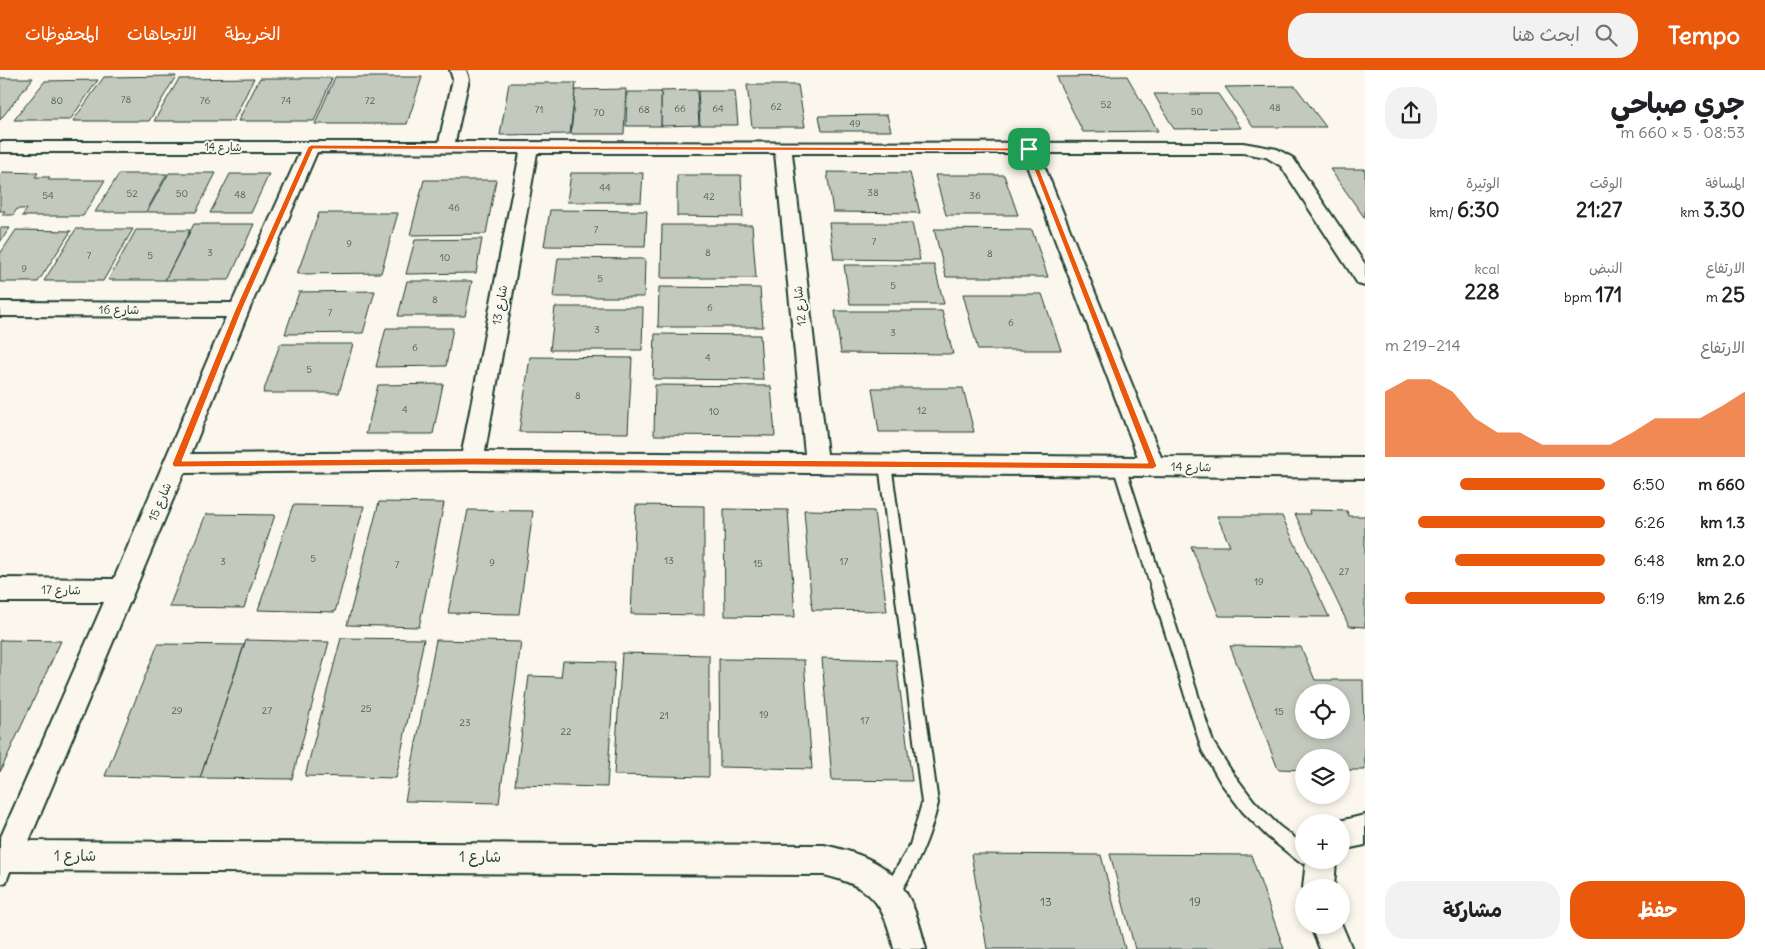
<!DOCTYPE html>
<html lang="ar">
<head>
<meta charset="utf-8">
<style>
	body { margin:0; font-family:Delius,"Playpen Sans Arabic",sans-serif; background:#f2f2f2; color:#202124; direction:rtl; height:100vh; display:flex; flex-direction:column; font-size:19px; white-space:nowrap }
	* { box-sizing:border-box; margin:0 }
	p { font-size:16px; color:#757577 }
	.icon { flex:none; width:28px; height:28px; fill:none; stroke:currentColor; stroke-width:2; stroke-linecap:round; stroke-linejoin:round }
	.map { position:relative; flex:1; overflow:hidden; direction:ltr }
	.details { display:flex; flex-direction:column; background:#fff; width:400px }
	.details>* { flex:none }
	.fabs { position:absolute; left:1295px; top:614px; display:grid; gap:10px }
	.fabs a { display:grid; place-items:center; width:55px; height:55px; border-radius:50%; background:#fff; box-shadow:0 2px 8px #0003; font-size:25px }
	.pin { position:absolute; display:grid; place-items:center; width:42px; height:42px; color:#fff; margin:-21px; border-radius:10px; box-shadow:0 2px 8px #0006 }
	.round { display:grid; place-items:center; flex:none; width:52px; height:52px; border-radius:20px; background:#f2f2f2 }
	.overview { display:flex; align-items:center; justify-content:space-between; height:85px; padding:0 20px }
	h1 { font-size:28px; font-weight:700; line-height:38px }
	.stats { display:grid; grid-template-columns:repeat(3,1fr); gap:8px; height:85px; padding:5px 20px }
	.stats div { display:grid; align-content:center }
	.stats b { font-size:21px; font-weight:700 }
	.stats small { font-size:14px; font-weight:400 }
	.stats p { font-size:14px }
	.chart { height:140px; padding:10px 20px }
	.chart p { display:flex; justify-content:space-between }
	.chart svg { width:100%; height:90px; margin-top:5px; fill:#ea580c; opacity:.7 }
	.action { display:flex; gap:10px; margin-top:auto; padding:10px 20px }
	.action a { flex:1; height:58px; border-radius:20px; background:#ea580c; color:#fff; font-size:20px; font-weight:700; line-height:58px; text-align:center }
	.action a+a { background:#f2f2f2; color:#202124 }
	ul { padding:0 20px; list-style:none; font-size:16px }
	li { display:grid; grid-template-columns:80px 60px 1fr; align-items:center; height:38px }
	li i { height:12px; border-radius:6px; background:#ea580c }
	header { display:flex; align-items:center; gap:30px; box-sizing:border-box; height:70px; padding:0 25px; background:#ea580c; color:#fff }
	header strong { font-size:24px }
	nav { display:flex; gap:28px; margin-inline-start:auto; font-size:18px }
	.search { width:350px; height:45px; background:#f2f2f2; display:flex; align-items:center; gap:12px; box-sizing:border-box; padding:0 18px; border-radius:20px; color:#757577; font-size:19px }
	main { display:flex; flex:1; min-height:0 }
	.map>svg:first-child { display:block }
</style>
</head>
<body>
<header>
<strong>Tempo</strong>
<div class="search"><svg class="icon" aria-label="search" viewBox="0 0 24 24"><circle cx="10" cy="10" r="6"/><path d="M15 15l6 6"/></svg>ابحث هنا</div>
<nav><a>الخريطة</a><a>الاتجاهات</a><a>المحفوظات</a></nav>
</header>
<main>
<section class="details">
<div class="overview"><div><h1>جري صباحي</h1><p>08:53 · 5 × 660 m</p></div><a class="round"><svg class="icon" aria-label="share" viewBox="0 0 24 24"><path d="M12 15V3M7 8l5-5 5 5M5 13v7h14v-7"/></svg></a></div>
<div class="stats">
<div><p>المسافة</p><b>3.30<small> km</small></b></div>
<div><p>الوقت</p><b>21:27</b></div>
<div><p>الوتيرة</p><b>6:30<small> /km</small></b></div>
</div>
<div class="stats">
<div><p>الارتفاع</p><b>25<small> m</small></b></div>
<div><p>النبض</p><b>171<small> bpm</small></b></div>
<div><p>kcal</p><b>228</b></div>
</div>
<div class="chart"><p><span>الارتفاع</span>214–219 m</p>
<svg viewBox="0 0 160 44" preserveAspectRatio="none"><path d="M0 44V12L10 6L20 6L30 12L40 25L50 32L60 32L70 38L80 38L90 38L100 38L110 32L120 25L130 25L140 25L150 19L160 12V44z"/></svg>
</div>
<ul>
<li><b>660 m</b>6:50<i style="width:66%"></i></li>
<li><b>1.3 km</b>6:26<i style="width:85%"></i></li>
<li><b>2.0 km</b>6:48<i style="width:68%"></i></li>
<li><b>2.6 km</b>6:19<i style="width:91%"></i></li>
</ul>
<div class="action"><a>حفظ</a><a>مشاركة</a></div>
</section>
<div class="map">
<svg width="1365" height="879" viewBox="0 0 1365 879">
	<rect width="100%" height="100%" fill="#fbf7ec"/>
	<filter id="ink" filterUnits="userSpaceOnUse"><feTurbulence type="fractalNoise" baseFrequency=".02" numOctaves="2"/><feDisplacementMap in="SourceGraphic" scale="10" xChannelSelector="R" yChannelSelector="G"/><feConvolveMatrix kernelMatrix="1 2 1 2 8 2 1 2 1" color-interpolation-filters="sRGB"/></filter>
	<g filter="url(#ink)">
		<g fill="#c4c9be" stroke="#1f3d34" fill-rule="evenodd">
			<polygon points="176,6 149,51 73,51 104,7"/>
			<polygon points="1127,6 1158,61 1083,62 1056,7"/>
			<polygon points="335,7 422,7 407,54 315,54"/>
			<polygon points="0,8 33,8 0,50"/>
			<polygon points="254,8 233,51 154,51 179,9"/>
			<polygon points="260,8 332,8 314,51 238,51"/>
			<polygon points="98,10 70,50 14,50 45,11"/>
			<polygon points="509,13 576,13 570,64 500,65"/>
			<polygon points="747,15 798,15 805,57 752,57"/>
			<polygon points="1295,16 1326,57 1253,57 1225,17"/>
			<polygon points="626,19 624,64 571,64 575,20"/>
			<polygon points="697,20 699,55 661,56 661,21"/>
			<polygon points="698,21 735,21 738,55 700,55"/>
			<polygon points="627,22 661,22 661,56 626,56"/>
			<polygon points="1154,24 1218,24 1241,58 1174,59"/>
			<polygon points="887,45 891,61 822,61 819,46"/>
			<polygon points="1330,99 1365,99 1365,147 1364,147"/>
			<polygon points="3,102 38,103 35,107 50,107 48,110 105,110 83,146 22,146 27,139 17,139 13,145 2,145 5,141 0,141 0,107"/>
			<polygon points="827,102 910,103 920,143 833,142"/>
			<polygon points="169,103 216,103 196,142 147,142"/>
			<polygon points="571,103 643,103 641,132 567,132"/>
			<polygon points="119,104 167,104 146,142 95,142"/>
			<polygon points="230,104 269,104 251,143 210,143"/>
			<polygon points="677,105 741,105 743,147 677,146"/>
			<polygon points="935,105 1004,105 1018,145 946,145"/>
			<polygon points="424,110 496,110 486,164 410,165"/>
			<polygon points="550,140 647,141 645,177 544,176"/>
			<polygon points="319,143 398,143 381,203 297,204"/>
			<polygon points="829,153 912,153 920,190 834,189"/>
			<polygon points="194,154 254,154 229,210 165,210"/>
			<polygon points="662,155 752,155 756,208 661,208"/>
			<polygon points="0,158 10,158 0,172"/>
			<polygon points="76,159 133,159 103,211 44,211"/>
			<polygon points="934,159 1032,160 1048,207 946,207"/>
			<polygon points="16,160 71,161 38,212 0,212 0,184"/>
			<polygon points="136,160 190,160 165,210 108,210"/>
			<polygon points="482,169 476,203 406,204 415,170"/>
			<polygon points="558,188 645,189 644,227 553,227"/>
			<polygon points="844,195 934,195 944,234 850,234"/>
			<polygon points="407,211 472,211 465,246 398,246"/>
			<polygon points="659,217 760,218 763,257 658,257"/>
			<polygon points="375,221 363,263 285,264 299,222"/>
			<polygon points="963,224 1042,224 1061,280 978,280"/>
			<polygon points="555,237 643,237 642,280 550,280"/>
			<polygon points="835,241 942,241 953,284 841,283"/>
			<polygon points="386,258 453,258 446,296 376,297"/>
			<polygon points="655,264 760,265 763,310 653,309"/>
			<polygon points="280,274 353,274 339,323 263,323"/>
			<polygon points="530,287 632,288 628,363 519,362"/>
			<polygon points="443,314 433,364 366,364 378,315"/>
			<polygon points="655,315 771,316 775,366 654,365"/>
			<polygon points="872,318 963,318 974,362 879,362"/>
			<polygon points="379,432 444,433 419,557 347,555"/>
			<polygon points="293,435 364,436 335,542 258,540"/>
			<polygon points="636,435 704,436 704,545 631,544"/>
			<polygon points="724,439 788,440 795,547 725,546"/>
			<polygon points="468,440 533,441 519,544 448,543"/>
			<polygon points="804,440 874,441 887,541 812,540"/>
			<polygon points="1309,440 1347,441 1349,446 1365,446 1365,557 1349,556 1295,444 1310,444"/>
			<polygon points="206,444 275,445 244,538 169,537"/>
			<polygon points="1217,446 1282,446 1329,547 1219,546 1191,476 1230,476"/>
			<polygon points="341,568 424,569 396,708 305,706"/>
			<polygon points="0,570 61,571 0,702"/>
			<polygon points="246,570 329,572 292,709 200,708"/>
			<polygon points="436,570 521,572 499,733 405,731"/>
			<polygon points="158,574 244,575 200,708 105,706"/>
			<path d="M1230,576l71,1 14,33h48l2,90h-24v-12h-37v12l-26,-1zM1304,622h37v38h-37z"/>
			<polygon points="622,583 709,585 709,707 614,705"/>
			<polygon points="822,588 896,590 912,711 832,710"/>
			<polygon points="719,589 804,590 812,699 720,697"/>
			<polygon points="563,591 615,592 607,717 515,715 529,606 561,607"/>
			<polygon points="971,784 1101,785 1125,879 987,879"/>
			<polygon points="1110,784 1251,785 1284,879 1135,879"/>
		</g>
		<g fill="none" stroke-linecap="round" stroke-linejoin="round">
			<g stroke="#1f3d34" stroke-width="4">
				<g id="service">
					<path d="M885,389l4,1 2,4 47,339c-8,35 -22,66 -42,96l-6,2 -6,-2 -2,-6 28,-48 12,-42 -43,-339 2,-4z"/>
					<polygon points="1119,391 1123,392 1125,396 1213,672 1232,702 1254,731 1279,756 1304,775 1304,790 1310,791 1304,793 1298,791 1268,767 1243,742 1221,713 1202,680 1113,396 1115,392"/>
					<polygon points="8,778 14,780 16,786 6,812 0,814 0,786 2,780"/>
				</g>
			</g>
			<g stroke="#1f3d34" stroke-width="4">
				<g id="minor">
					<path d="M450,0h16l3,9 -14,63 788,1 34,6 16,9 72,106v22l-7,-2 -77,-118 -15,-9 -23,-4h-204l122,304 204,1v20l-893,-8 -288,3 -155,368 795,4c69,15 86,37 102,104h-32c-10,-46 -23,-63 -70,-74l-824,-4v-32l104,-237h-104v-24l114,1 112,-262 -226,-1v-14l232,1 68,-151h-300v-10h439l14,-63zM317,82l203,1 -58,299 -271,2 58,-144zM537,83h238l30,301 -320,-2zM792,83h230l116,304 -311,-3z"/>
					<polygon points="1365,745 1365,775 1341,780 1341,752 1335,752"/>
					<polygon points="1306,790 1336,790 1334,818 1304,818 1304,821 1303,818"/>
					<polygon points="1341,853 1352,879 1320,879 1310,855"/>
				</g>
			</g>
			<use href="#service" fill="#fbf7ec" fill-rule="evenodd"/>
			<use href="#minor" fill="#fbf7ec" fill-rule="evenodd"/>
		</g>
	</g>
	<path fill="#ea580c" stroke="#fff" fill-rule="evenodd" d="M311,75l720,3 126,318 -4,3 -681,-4 -298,2 -2,-3 63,-154 73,-163zM313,79l714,2 121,312 -676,-5 -290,3 60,-151z"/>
	<g text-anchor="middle" stroke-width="4" stroke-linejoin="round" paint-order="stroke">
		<g font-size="10" fill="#486056">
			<text x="126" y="33">78</text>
			<text x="57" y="34">80</text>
			<text x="205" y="34">76</text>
			<text x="286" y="34">74</text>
			<text x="370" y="34">72</text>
			<text x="1106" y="38">52</text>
			<text x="776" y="40">62</text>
			<text x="1275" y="41">48</text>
			<text x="680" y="42">66</text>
			<text x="718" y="42">64</text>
			<text x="539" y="43">71</text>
			<text x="644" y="43">68</text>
			<text x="1197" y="45">50</text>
			<text x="599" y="46">70</text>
			<text x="855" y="57">49</text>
			<text x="605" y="121">44</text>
			<text x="873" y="126">38</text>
			<text x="132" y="127">52</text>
			<text x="182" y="127">50</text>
			<text x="240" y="128">48</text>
			<text x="48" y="129">54</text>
			<text x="975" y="129">36</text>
			<text x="709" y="130">42</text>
			<text x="454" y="141">46</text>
			<text x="596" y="163">7</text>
			<text x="874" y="175">7</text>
			<text x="349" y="177">9</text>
			<text x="210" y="186">3</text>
			<text x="708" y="186">8</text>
			<text x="990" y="187">8</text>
			<text x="89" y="189">7</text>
			<text x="150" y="189">5</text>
			<text x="445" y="191">10</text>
			<text x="24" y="202">9</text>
			<text x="600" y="212">5</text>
			<text x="893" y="219">5</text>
			<text x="435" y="233">8</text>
			<text x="710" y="241">6</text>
			<text x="330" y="246">7</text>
			<text x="1011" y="256">6</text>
			<text x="597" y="263">3</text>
			<text x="893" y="266">3</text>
			<text x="415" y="281">6</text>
			<text x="708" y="291">4</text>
			<text x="309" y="303">5</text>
			<text x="578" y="329">8</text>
			<text x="405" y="343">4</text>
			<text x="922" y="344">12</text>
			<text x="714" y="345">10</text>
			<text x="313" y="492">5</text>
			<text x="669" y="494">13</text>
			<text x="223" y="495">3</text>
			<text x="844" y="495">17</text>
			<text x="492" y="496">9</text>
			<text x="758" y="497">15</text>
			<text x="397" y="498">7</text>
			<text x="1344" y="505">27</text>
			<text x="1259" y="515">19</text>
			<text x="366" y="642">25</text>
			<text x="177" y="644">29</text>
			<text x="267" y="644">27</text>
			<text x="1279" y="645">15</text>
			<text x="764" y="648">19</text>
			<text x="664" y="649">21</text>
			<text x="865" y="654">17</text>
			<text x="465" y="656">23</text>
			<text x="566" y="665">22</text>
		</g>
		<g font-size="11" fill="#1f3d34" stroke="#fbf7ec">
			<text x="223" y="81">شارع 14</text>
		</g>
		<g font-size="12" fill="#1f3d34" stroke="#fbf7ec">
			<text transform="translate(500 235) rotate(-80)" y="4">شارع 13</text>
			<text transform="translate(800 236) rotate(-96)" y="4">شارع 12</text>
			<text x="119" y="244">شارع 16</text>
			<text transform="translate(1191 397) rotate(1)" y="4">شارع 14</text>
			<text transform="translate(160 432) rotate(-67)" y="4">شارع 15</text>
			<text transform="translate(61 520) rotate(1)" y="4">شارع 17</text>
		</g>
		<g font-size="12" fill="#486056">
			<text x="1046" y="836">13</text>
			<text x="1195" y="836">19</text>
		</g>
		<g font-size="15" fill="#1f3d34" stroke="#fbf7ec">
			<text x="75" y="791">شارع 1</text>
			<text x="480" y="792">شارع 1</text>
		</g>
	</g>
</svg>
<div class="fabs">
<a><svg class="icon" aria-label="locate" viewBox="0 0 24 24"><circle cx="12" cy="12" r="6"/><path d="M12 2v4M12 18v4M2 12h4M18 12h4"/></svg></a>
<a><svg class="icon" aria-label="layers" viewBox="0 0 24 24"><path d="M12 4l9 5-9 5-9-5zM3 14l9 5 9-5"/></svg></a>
<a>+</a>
<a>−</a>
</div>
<div class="pin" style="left:1029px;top:79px;background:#1e9e55"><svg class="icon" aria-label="arrive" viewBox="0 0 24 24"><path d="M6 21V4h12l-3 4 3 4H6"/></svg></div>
</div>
</main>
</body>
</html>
